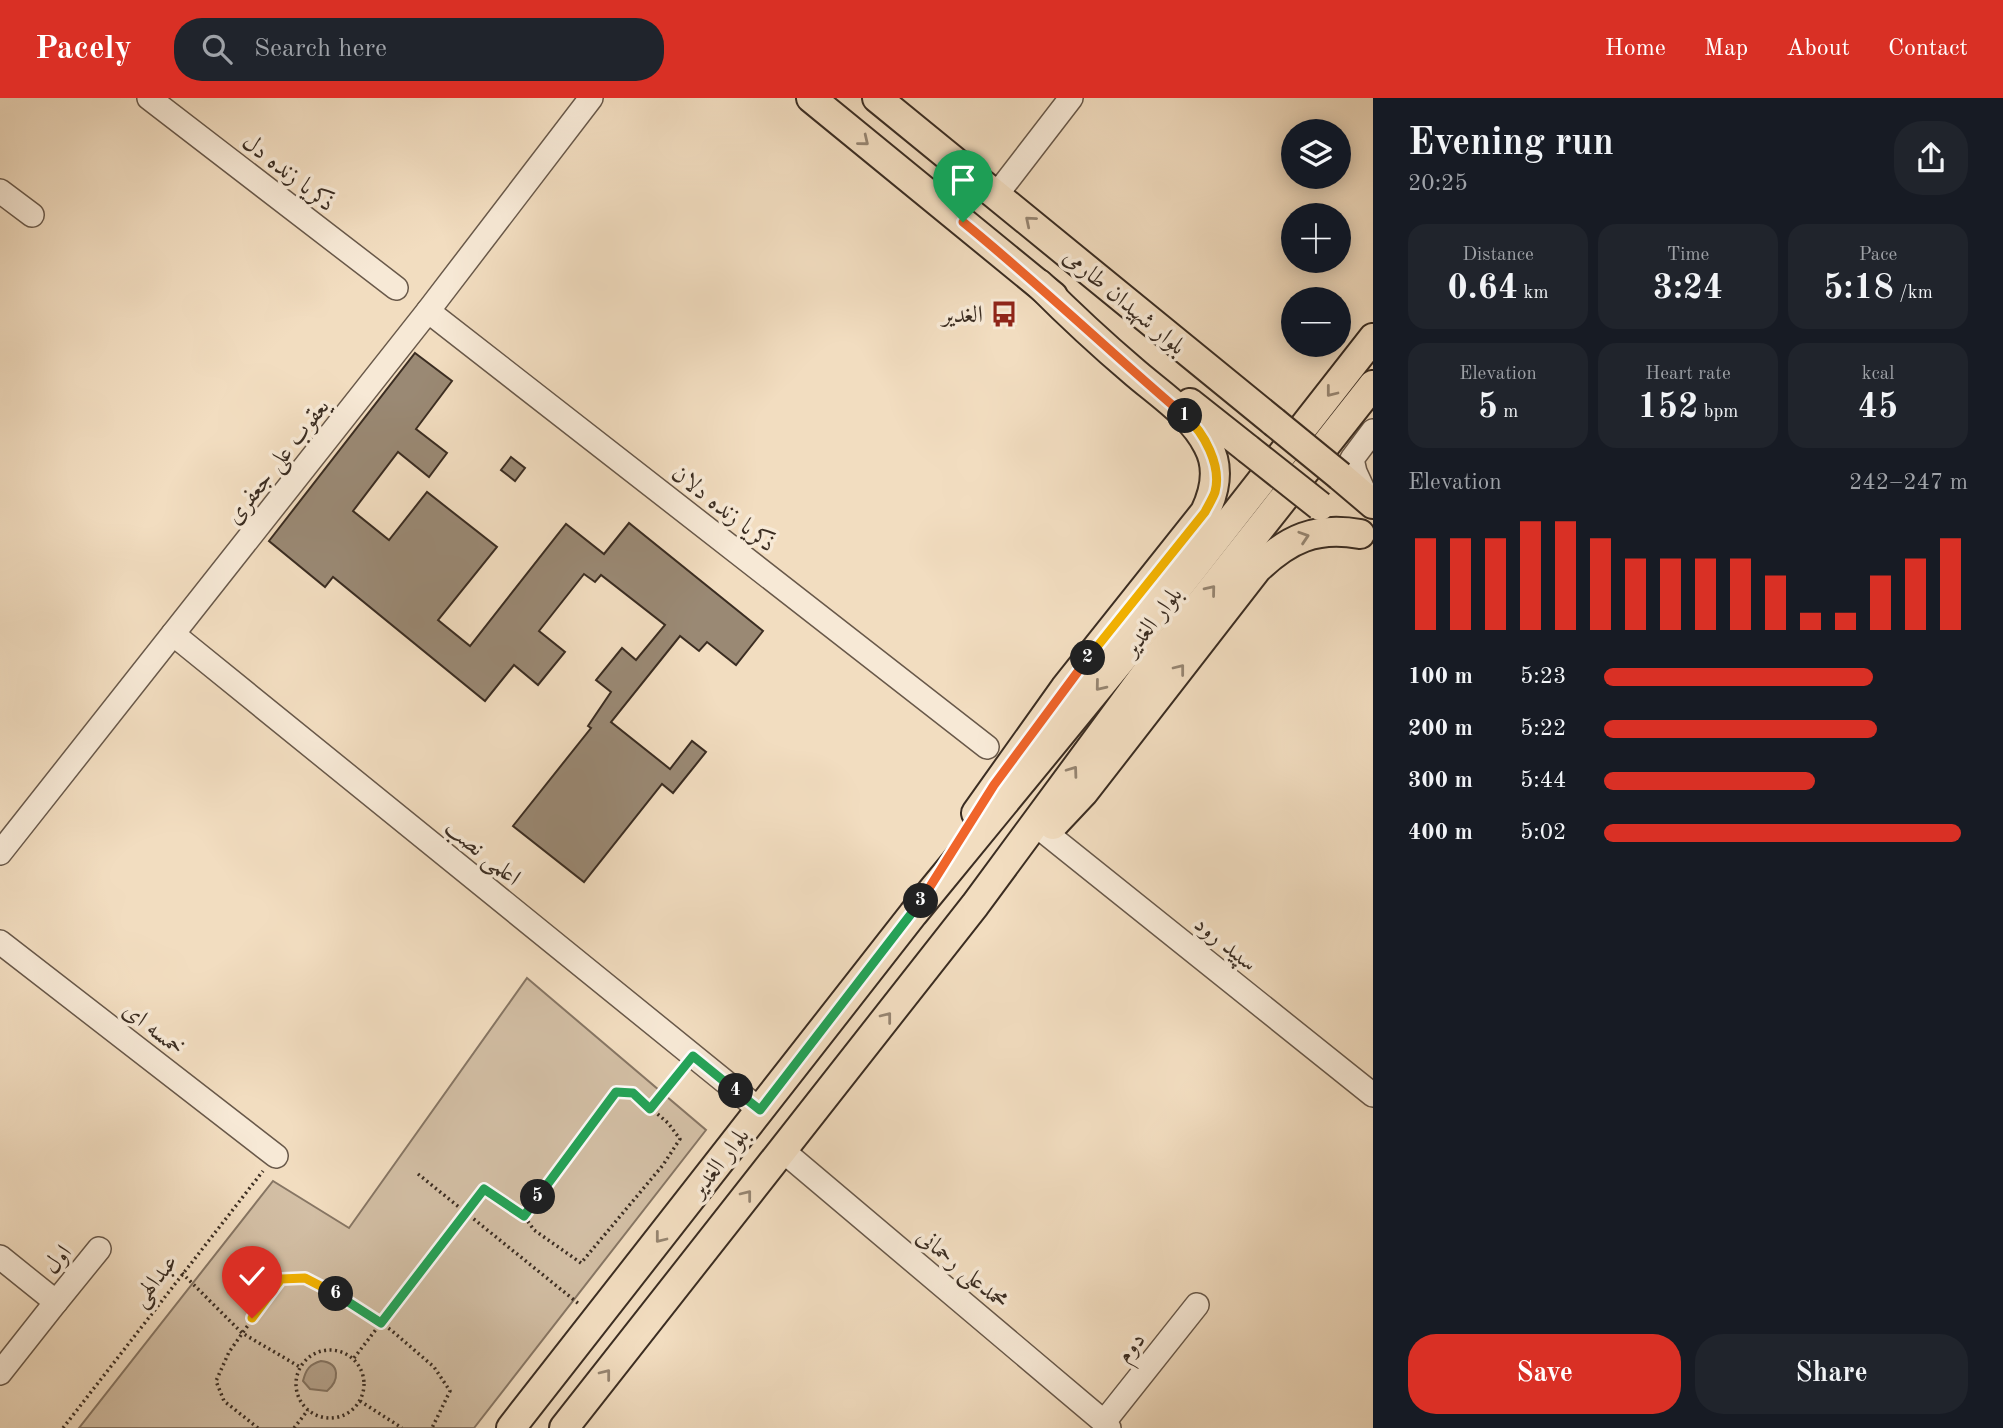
<!DOCTYPE html>
<html lang="en">
<head>
<meta charset="utf-8">
<style>
	body { margin:0; font-family:"Old Standard TT",Amiri,serif; background:#20242c; color:#f1f3f6; height:100vh; display:flex; flex-direction:column; font-size:26px; white-space:nowrap }
	* { box-sizing:border-box; margin:0 }
	p { font-size:23px; color:#9ea1a6 }
	.icon { flex:none; width:38px; height:38px; fill:none; stroke:currentColor; stroke-width:2; stroke-linecap:round; stroke-linejoin:round }
	.map { position:relative; flex:1; overflow:hidden }
	.details { display:flex; flex-direction:column; background:#171b24; width:630px }
	.details>* { flex:none }
	.buttons { position:absolute; left:1281px; top:21px; display:grid; gap:14px }
	.buttons a { display:grid; place-items:center; width:70px; height:70px; border-radius:50%; background:#171b24; box-shadow:0 4px 18px #0003; font-size:35px }
	.pin { position:absolute; display:grid; place-items:center; width:60px; height:60px; color:#fff; margin:-72px -30px; border-radius:50% 50% 50% 0; rotate:-45deg; box-shadow:0 0 7px #0007 }
	.pin .icon { rotate:45deg }
	.km { position:absolute; width:35px; height:35px; margin:-18px; border-radius:50%; background:#222; color:#fff; font-size:19px; line-height:35px; text-align:center }
	.round { display:grid; place-items:center; flex:none; width:74px; height:74px; border-radius:28px; background:#20242c }
	.overview { display:flex; align-items:center; justify-content:space-between; height:119px; padding:0 35px }
	h1 { font-size:38px; font-weight:700; line-height:52px }
	.stats { display:grid; grid-template-columns:repeat(3,1fr); gap:10px; height:119px; padding:7px 35px }
	.stats div { display:grid; align-content:center; border-radius:18px; background:#20242c; text-align:center }
	.stats b { font-size:35px; font-weight:700 }
	.stats small { font-size:19px; font-weight:400 }
	.stats p { font-size:19px }
	.chart { height:196px; padding:14px 35px }
	.chart p { display:flex; justify-content:space-between }
	.chart svg { width:100%; height:126px; margin-top:7px; stroke:#d93025; stroke-width:6 }
	.button { display:flex; gap:14px; margin-top:auto; padding:14px 35px }
	.button a { flex:1; height:80px; border-radius:28px; background:#d93025; color:#fff; font-size:28px; font-weight:700; line-height:80px; text-align:center }
	.button a+a { background:#20242c; color:#f1f3f6 }
	ul { padding:0 35px; list-style:none; font-size:23px }
	li { display:grid; grid-template-columns:112px 84px 1fr; align-items:center; height:52px }
	li i { height:18px; border-radius:9px; background:#d93025 }
	header { display:flex; align-items:center; gap:42px; box-sizing:border-box; height:98px; padding:0 35px; background:#d93025; color:#fff }
	header strong { font-size:33px }
	nav { display:flex; gap:38px; margin-inline-start:auto; font-size:24px }
	.search { width:490px; height:63px; background:#20242c; display:flex; align-items:center; gap:18px; box-sizing:border-box; padding:0 24px; border-radius:28px; color:#9ea1a6; font-size:26px }
	main { display:flex; flex:1; min-height:0 }
	.map>svg:first-child { display:block }
</style>
</head>
<body>
<header>
<strong>Pacely</strong>
<div class="search"><svg class="icon" aria-label="search" viewBox="0 0 24 24"><circle cx="10" cy="10" r="6"/><path d="M15 15l6 6"/></svg>Search here</div>
<nav><a>Home</a><a>Map</a><a>About</a><a>Contact</a></nav>
</header>
<main>
<div class="map">
<svg width="1373" height="1330" viewBox="0 0 1373 1330">
	<rect width="100%" height="100%" fill="#f2ddc0"/>
	<filter id="stains"><feTurbulence type="fractalNoise" baseFrequency=".00286" numOctaves="4"/><feColorMatrix values="0 0 0 0 .2 0 0 0 0 .09 0 0 0 0 .02 0 0 0 .5 -.17"/></filter>
	<radialGradient id="worn" r=".72"><stop offset=".6" stop-color="#630" stop-opacity="0"/><stop offset="1" stop-color="#630" stop-opacity=".3"/></radialGradient>
	<polygon fill="#d3bfa5" stroke="#877664" stroke-width="2" points="527,880 706,1032 474,1330 79,1330 273,1083 349,1130"/>
	<path fill="#b4a18a" stroke="#847360" stroke-width="2" d="M321,1263c20,2 18,20 6,30l-17,-2 -7,-8c3,-12 7,-17 18,-20z"/>
	<g fill="#9a8974" stroke="#3b2d22" stroke-width="2">
		<polygon points="415,255 452,283 416,331 447,355 429,379 398,354 353,413 389,442 427,394 497,449 438,522 470,548 566,426 604,456 629,425 763,533 736,567 707,544 699,553 680,538 611,624 670,671 692,643 706,654 673,695 662,686 584,784 513,728 591,630 588,628 611,594 596,582 622,550 636,562 665,527 601,477 595,484 584,476 539,533 565,554 538,587 514,567 485,603 333,479 325,489 269,443"/>
		<polygon points="511,359 525,370 515,383 501,372"/>
	</g>
	<g fill="none" stroke-linecap="round" stroke-linejoin="round">
		<g stroke="#69594a" stroke-width="26">
			<g id="minor">
				<polyline points="149,0 396,190"/>
				<polyline points="0,93 32,117"/>
				<polyline points="997,96 1071,0"/>
				<polyline points="428,213 987,649"/>
				<polyline points="1367,400 1355,374 1352,361 1373,333"/>
				<polyline points="173,536 760,1012"/>
				<polyline points="1046,735 1373,997"/>
				<polyline points="0,755 428,213 591,0"/>
				<polyline points="0,844 276,1058"/>
				<polyline points="782,1052 1104,1324 1109,1330"/>
				<polyline points="0,1159 56,1204 0,1275"/>
				<polyline points="56,1204 99,1151"/>
				<polyline points="1104,1324 1197,1207"/>
			</g>
		</g>
		<g stroke="#3b2d22" stroke-width="32">
			<g id="major">
				<polyline points="811,0 1053,198"/>
				<polyline points="877,0 1274,324"/>
				<polyline points="1190,305 1248,351"/>
				<polyline points="1340,378 1373,406"/>
				<path d="M976,715l89,-125 140,-176c10,-21 15,-44 3,-66 -15,-31 -50,-53 -75,-75 -33,-28 -64,-57 -94,-87"/>
				<path d="M1053,727l31,-33 173,-223c31,-30 59,-43 103,-35"/>
				<polyline points="511,1330 913,816 1126,556 1373,240"/>
				<polyline points="564,1330 975,807 1152,567 1373,287"/>
			</g>
		</g>
		<g stroke="#3b2d22" stroke-width="3.5" stroke-dasharray="2 3.5" stroke-linecap="butt">
			<polygon points="616,994 633,995 668,1025 680,1041 663,1067 581,1165 534,1132 524,1118"/>
			<polyline points="650,1010 681,973"/>
			<polyline points="418,1076 579,1206"/>
			<polyline points="182,1175 242,1235 300,1269"/>
			<circle cx="330" cy="1286" r="34"/>
			<polyline points="354,1260 484,1091 524,1118"/>
			<polyline points="360,1303 402,1330"/>
			<polyline points="63,1330 263,1073"/>
			<polyline points="258,1330 224,1303 216,1283 229,1254 281,1181 305,1180 342,1199 391,1232 434,1269 450,1293 432,1330"/>
			<polyline points="294,1330 308,1312"/>
		</g>
		<use href="#minor" stroke="#f7e9d6" stroke-width="23"/>
		<use href="#major" stroke="#f2ddc0" stroke-width="28"/>
		<g stroke="#3b2d22" stroke-width="32" stroke-linecap="butt">
			<g id="major-bridge">
				<polyline points="1274,324 1340,378"/>
				<polyline points="1248,351 1320,408"/>
			</g>
		</g>
		<use href="#major-bridge" stroke="#f2ddc0" stroke-width="28"/>
	</g>
	<defs><path id="oneway-chevron" d="M-2-3.5L2.5 0L-2 3.5" fill="none" stroke-width="1.6" stroke-linecap="round" stroke-linejoin="round" transform="scale(1.75)"/></defs>
	<g stroke="#968571">
		<use href="#oneway-chevron" transform="translate(864 43) rotate(39)"/>
		<use href="#oneway-chevron" transform="translate(1030 123) rotate(-140)"/>
		<use href="#oneway-chevron" transform="translate(1331 294) rotate(128)"/>
		<use href="#oneway-chevron" transform="translate(1304 439) rotate(-18)"/>
		<use href="#oneway-chevron" transform="translate(1211 492) rotate(-51)"/>
		<use href="#oneway-chevron" transform="translate(1180 571) rotate(-52)"/>
		<use href="#oneway-chevron" transform="translate(1100 588) rotate(129)"/>
		<use href="#oneway-chevron" transform="translate(1073 673) rotate(-54)"/>
		<use href="#oneway-chevron" transform="translate(887 919) rotate(-52)"/>
		<use href="#oneway-chevron" transform="translate(747 1097) rotate(-52)"/>
		<use href="#oneway-chevron" transform="translate(660 1140) rotate(128)"/>
		<use href="#oneway-chevron" transform="translate(606 1276) rotate(-52)"/>
	</g>
	<g fill="none" stroke-linecap="round" stroke-linejoin="round">
		<g stroke="#fff" stroke-width="14">
			<path id="split-1" d="M963,124c76,62 147,130 222,194"/>
		</g>
		<g stroke="#fff" stroke-width="14">
			<path id="split-2" d="M1088,560l117,-146c3,-6 8,-14 10,-20 7,-26 -11,-60 -30,-76"/>
		</g>
		<g stroke="#fff" stroke-width="14">
			<polyline id="split-3" points="921,803 994,687 1088,560"/>
		</g>
		<g stroke="#fff" stroke-width="14">
			<polyline id="split-4" points="736,993 760,1012 921,803"/>
		</g>
		<g stroke="#fff" stroke-width="14">
			<polyline id="split-5" points="538,1099 616,994 633,995 650,1011 693,958 736,993"/>
		</g>
		<g stroke="#fff" stroke-width="14">
			<polyline id="split-6" points="336,1196 381,1225 484,1091 524,1118 538,1099"/>
		</g>
		<g stroke="#fff" stroke-width="14">
			<polyline id="split-7" points="252,1220 281,1181 305,1180 336,1196"/>
		</g>
		<use href="#split-1" stroke="#f0652b" stroke-width="9"/>
		<use href="#split-2" stroke="#f5b400" stroke-width="9"/>
		<use href="#split-3" stroke="#f0652b" stroke-width="9"/>
		<use href="#split-4" stroke="#22a559" stroke-width="9"/>
		<use href="#split-5" stroke="#22a559" stroke-width="9"/>
		<use href="#split-6" stroke="#22a559" stroke-width="9"/>
		<use href="#split-7" stroke="#f5b400" stroke-width="9"/>
	</g>
	<defs>
		<g id="bus-bare" transform="scale(2.1)"><path d="M-5-6H5V4H4V6H2V4H-2V6H-4V4H-5ZM-3.5-4V0h7V-4ZM-3.5 1.2v1.5H-2V1.2ZM2 1.2v1.5H3.5V1.2Z" fill="#8f2418" stroke="#f7e9d6" stroke-width="2.5" paint-order="stroke"/></g>
	</defs>
	<g fill-rule="evenodd">
		<use href="#bus-bare" x="1004" y="216"/>
	</g>
	<g text-anchor="middle" stroke-width="7" stroke-linejoin="round" paint-order="stroke">
		<g font-size="24" fill="#3b2d22" stroke="#f7e9d6">
			<text transform="translate(289 74) rotate(38)" y="8">ذکریا زنده دل</text>
			<text transform="translate(1125 203) rotate(40)" y="8">بلوار شهیدان طارمی</text>
			<text transform="translate(277 363) rotate(-52)" y="8">یعقوب علی جعفری</text>
			<text transform="translate(724 410) rotate(38)" y="8">ذکریا زنده دلان</text>
			<text transform="translate(1152 523) rotate(-52)" y="8">بلوار الغدیر</text>
			<text transform="translate(483 754) rotate(39)" y="8">اعلمی نصب</text>
			<text transform="translate(1226 845) rotate(39)" y="8">سپید رود</text>
			<text transform="translate(154 930) rotate(38)" y="8">خمسه ای</text>
			<text transform="translate(719 1064) rotate(-52)" y="8">بلوار الغدیر</text>
			<text transform="translate(57 1161) rotate(-51)" y="8">اول</text>
			<text transform="translate(963 1170) rotate(40)" y="8">محمدعلی رحمانی</text>
			<text transform="translate(154 1182) rotate(-52)" y="8">عبدالهی</text>
			<text transform="translate(1130 1249) rotate(-51)" y="8">دوم</text>
		</g>
		<g font-size="24" fill="#3b2d22" stroke="#f7e9d6" text-anchor="end">
			<text x="983" y="224">الغدیر</text>
		</g>
	</g>
	<rect width="100%" height="100%" filter="url(#stains)"/>
	<rect width="100%" height="100%" fill="url(#worn)"/>
</svg>
<div class="buttons">
<a><svg class="icon" aria-label="layers" viewBox="0 0 24 24"><path d="M12 4l9 5-9 5-9-5zM3 14l9 5 9-5"/></svg></a>
<a>+</a>
<a>−</a>
</div>
<div class="pin" style="left:963px;top:124px;background:#1e9e55"><svg class="icon" aria-label="arrive" viewBox="0 0 24 24"><path d="M6 21V4h12l-3 4 3 4H6"/></svg></div>
<div class="pin" style="left:252px;top:1220px;background:#d93025"><svg class="icon" aria-label="check" viewBox="0 0 24 24"><path d="M5 12l5 5 9-10"/></svg></div>
<b class="km" style="left:1185px;top:318px">1</b>
<b class="km" style="left:1088px;top:560px">2</b>
<b class="km" style="left:921px;top:803px">3</b>
<b class="km" style="left:736px;top:993px">4</b>
<b class="km" style="left:538px;top:1099px">5</b>
<b class="km" style="left:336px;top:1196px">6</b>
</div>
<section class="details">
<div class="overview"><div><h1>Evening run</h1><p>20:25</p></div><a class="round"><svg class="icon" aria-label="share" viewBox="0 0 24 24"><path d="M12 15V3M7 8l5-5 5 5M5 13v7h14v-7"/></svg></a></div>
<div class="stats">
<div><p>Distance</p><b>0.64<small> km</small></b></div>
<div><p>Time</p><b>3:24</b></div>
<div><p>Pace</p><b>5:18<small> /km</small></b></div>
</div>
<div class="stats">
<div><p>Elevation</p><b>5<small> m</small></b></div>
<div><p>Heart rate</p><b>152<small> bpm</small></b></div>
<div><p>kcal</p><b>45</b></div>
</div>
<div class="chart"><p><span>Elevation</span>242–247 m</p>
<svg viewBox="0 0 160 44" preserveAspectRatio="none"><path d="M5 44V12M15 44V12M25 44V12M35 44V6M45 44V6M55 44V12M65 44V19M75 44V19M85 44V19M95 44V19M105 44V25M115 44V38M125 44V38M135 44V25M145 44V19M155 44V12"/></svg>
</div>
<ul>
<li><b>100 m</b>5:23<i style="width:74%"></i></li>
<li><b>200 m</b>5:22<i style="width:75%"></i></li>
<li><b>300 m</b>5:44<i style="width:58%"></i></li>
<li><b>400 m</b>5:02<i style="width:98%"></i></li>
</ul>
<div class="button"><a>Save</a><a>Share</a></div>
</section>
</main>
</body>
</html>
